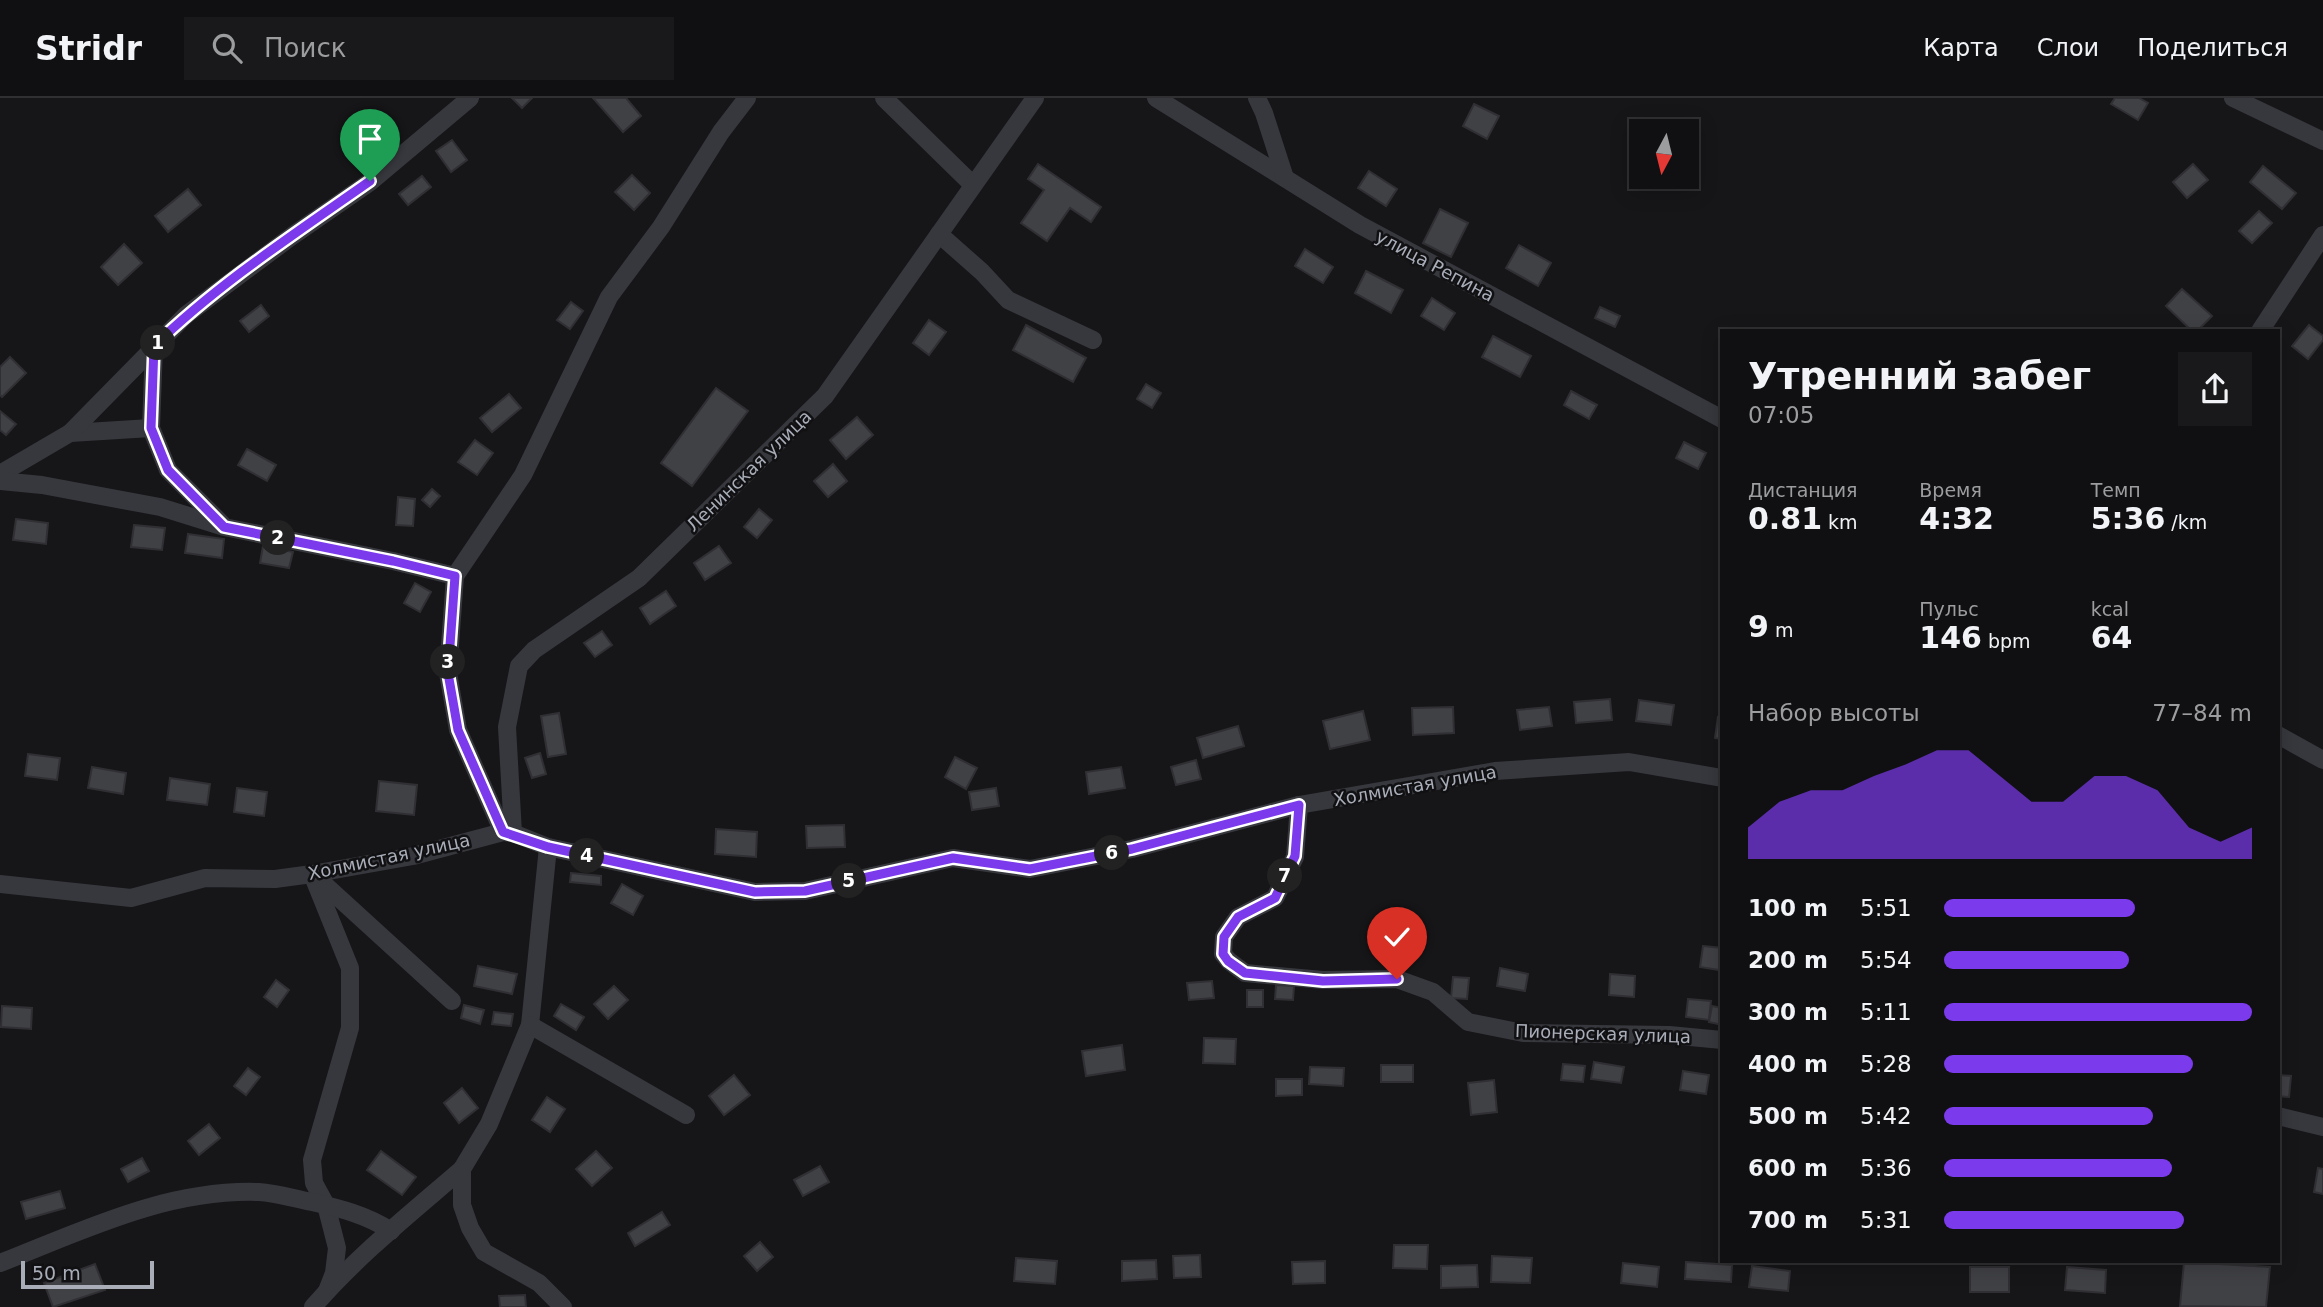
<!DOCTYPE html>
<html lang="ru">
<head>
<meta charset="utf-8">
<style>
	body { margin:0; font-family:"DejaVu Sans",sans-serif; background:#19191b; color:#f1f3f6; height:100vh; display:flex; flex-direction:column; font-size:26px; white-space:nowrap }
	* { box-sizing:border-box; margin:0 }
	p { font-size:23px; color:#9c9d9f }
	.icon { flex:none; width:38px; height:38px; fill:none; stroke:currentColor; stroke-width:2; stroke-linecap:round; stroke-linejoin:round }
	.map { position:relative; flex:1; overflow:hidden }
	.drawer { position:absolute; left:1720px; top:231px; width:560px; height:934px; display:flex; flex-direction:column; background:#101012; border-radius:0px; box-shadow:0 4px 18px #0003,0 0 0 2px #303032 }
	.drawer>* { flex:none }
	.needle { width:46px; rotate:187deg }
	.tools { position:absolute; left:1629px; top:21px; display:grid; gap:14px }
	.tools a { display:grid; place-items:center; width:70px; height:70px; border-radius:0px; background:#101012; box-shadow:0 4px 18px #0003,0 0 0 2px #303032; font-size:35px }
	.scale { position:absolute; left:21px; bottom:18px; width:133px; box-sizing:border-box; padding-left:7px; border:4px solid #a8adb8; border-top:0; font-size:19px; line-height:24px; white-space:nowrap; color:#a8adb8; -webkit-text-stroke:5px #111113; paint-order:stroke }
	.pin { position:absolute; display:grid; place-items:center; width:60px; height:60px; color:#fff; margin:-72px -30px; border-radius:50% 50% 50% 0; rotate:-45deg; box-shadow:0 0 7px #0007 }
	.pin .icon { rotate:45deg }
	.km { position:absolute; width:35px; height:35px; margin:-18px; border-radius:50%; background:#222; color:#fff; font-size:19px; line-height:35px; text-align:center }
	.round { display:grid; place-items:center; flex:none; width:74px; height:74px; border-radius:0px; background:#19191b }
	.summary { display:flex; align-items:center; justify-content:space-between; height:119px; padding:0 28px }
	h1 { font-size:38px; font-weight:700; line-height:52px }
	.figures { display:grid; grid-template-columns:repeat(3,1fr); gap:10px; height:119px; padding:7px 28px }
	.figures div { display:grid; align-content:center }
	.figures b { font-size:30px; font-weight:700 }
	.figures small { font-size:19px; font-weight:400 }
	.figures p { font-size:19px }
	.chart { height:196px; padding:14px 28px }
	.chart p { display:flex; justify-content:space-between }
	.chart svg { width:100%; height:126px; margin-top:7px; fill:#7c3aed; opacity:.7 }
	ul { padding:0 28px; list-style:none; font-size:23px }
	li { display:grid; grid-template-columns:112px 84px 1fr; align-items:center; height:52px }
	li i { height:18px; border-radius:9px; background:#7c3aed }
	header { display:flex; align-items:center; gap:42px; box-sizing:border-box; height:98px; padding:0 35px; background:#101012; border-bottom:2px solid #303032 }
	header strong { font-size:33px }
	nav { display:flex; gap:38px; margin-inline-start:auto; font-size:24px }
	.search { width:490px; height:63px; background:#19191b; display:flex; align-items:center; gap:18px; box-sizing:border-box; padding:0 24px; border-radius:0px; color:#9c9d9f; font-size:26px }
	.map>svg:first-child { display:block }
</style>
</head>
<body>
<header>
<strong>Stridr</strong>
<div class="search"><svg class="icon" aria-label="search" viewBox="0 0 24 24"><circle cx="10" cy="10" r="6"/><path d="M15 15l6 6"/></svg>Поиск</div>
<nav><a>Карта</a><a>Слои</a><a>Поделиться</a></nav>
</header>
<div class="map">
<svg width="2323" height="1209" viewBox="0 0 2323 1209">
	<rect width="100%" height="100%" fill="#161618"/>
	<g fill="#404145" stroke="#303034" stroke-width="2">
		<polygon points="512,0 532,0 522,10"/>
		<polygon points="593,0 626,0 641,18 623,34"/>
		<polygon points="2115,0 2139,0 2148,5 2138,22 2111,6"/>
		<polygon points="1474,6 1499,18 1487,41 1463,28"/>
		<polygon points="452,42 467,62 451,74 436,53"/>
		<polygon points="1038,66 1101,109 1091,124 1070,110 1047,143 1021,125 1044,92 1028,81"/>
		<polygon points="2193,66 2208,82 2187,100 2173,84"/>
		<polygon points="2263,68 2296,95 2282,111 2250,84"/>
		<polygon points="1369,73 1397,91 1386,108 1358,90"/>
		<polygon points="632,77 650,95 634,112 615,94"/>
		<polygon points="422,78 431,89 408,107 399,96"/>
		<polygon points="188,91 201,107 168,134 155,118"/>
		<polygon points="1440,111 1468,125 1451,159 1423,145"/>
		<polygon points="2259,113 2272,125 2252,145 2239,133"/>
		<polygon points="124,146 142,165 118,187 101,169"/>
		<polygon points="1519,147 1551,165 1538,188 1506,170"/>
		<polygon points="1305,151 1333,169 1323,185 1295,168"/>
		<polygon points="1366,173 1403,192 1391,215 1355,195"/>
		<polygon points="2182,191 2212,218 2197,233 2192,233 2166,208"/>
		<polygon points="1432,200 1455,215 1444,232 1421,218"/>
		<polygon points="571,204 583,213 570,231 557,222"/>
		<polygon points="261,207 269,218 249,234 240,223"/>
		<polygon points="1600,209 1620,218 1615,229 1595,220"/>
		<polygon points="929,222 946,234 929,257 913,245"/>
		<polygon points="1026,227 1086,260 1073,284 1013,252"/>
		<polygon points="2309,227 2323,238 2323,242 2308,261 2292,248"/>
		<polygon points="1493,238 1531,258 1520,279 1482,259"/>
		<polygon points="10,259 26,275 2,299 0,297 0,269"/>
		<polygon points="1146,286 1161,295 1152,310 1137,301"/>
		<polygon points="716,290 748,313 692,388 661,365"/>
		<polygon points="1571,293 1597,307 1589,321 1564,307"/>
		<polygon points="509,296 521,310 492,334 480,320"/>
		<polygon points="0,313 16,326 6,337 0,332"/>
		<polygon points="857,319 873,337 846,361 830,342"/>
		<polygon points="475,342 493,355 477,377 458,364"/>
		<polygon points="1684,344 1706,355 1698,371 1676,360"/>
		<polygon points="247,351 276,367 267,383 238,367"/>
		<polygon points="833,366 847,383 828,399 814,383"/>
		<polygon points="432,391 440,398 430,409 422,402"/>
		<polygon points="398,399 415,401 413,428 396,427"/>
		<polygon points="759,411 772,422 757,440 744,429"/>
		<polygon points="16,421 48,425 46,446 13,442"/>
		<polygon points="134,427 165,430 162,452 131,449"/>
		<polygon points="188,436 224,441 222,460 185,455"/>
		<polygon points="263,448 293,454 289,470 260,465"/>
		<polygon points="719,448 731,465 705,482 694,465"/>
		<polygon points="415,485 431,494 420,514 404,505"/>
		<polygon points="666,493 676,508 650,526 640,510"/>
		<polygon points="602,533 612,547 595,559 584,545"/>
		<polygon points="1610,601 1612,622 1576,625 1574,604"/>
		<polygon points="1639,602 1674,607 1671,627 1636,623"/>
		<polygon points="1453,609 1454,635 1413,637 1412,610"/>
		<polygon points="1549,609 1552,628 1520,632 1517,612"/>
		<polygon points="1363,613 1370,642 1330,651 1323,623"/>
		<polygon points="559,615 566,656 548,659 541,618"/>
		<polygon points="1718,619 1722,620 1722,641 1715,640"/>
		<polygon points="1238,628 1244,648 1203,660 1197,640"/>
		<polygon points="540,655 546,676 532,680 525,660"/>
		<polygon points="28,656 60,660 57,682 25,678"/>
		<polygon points="955,659 977,670 966,691 945,679"/>
		<polygon points="1196,662 1201,681 1176,687 1171,669"/>
		<polygon points="92,669 126,675 123,696 88,690"/>
		<polygon points="1121,669 1125,690 1089,696 1086,674"/>
		<polygon points="170,680 210,686 207,707 167,702"/>
		<polygon points="379,683 417,687 414,717 376,713"/>
		<polygon points="237,690 267,694 264,718 234,714"/>
		<polygon points="996,690 999,708 972,712 969,694"/>
		<polygon points="844,727 845,749 807,750 806,728"/>
		<polygon points="716,731 757,734 756,759 715,756"/>
		<polygon points="571,775 601,778 601,787 570,784"/>
		<polygon points="622,786 643,798 633,817 611,805"/>
		<polygon points="1703,848 1722,850 1719,872 1700,869"/>
		<polygon points="478,868 517,876 512,896 474,888"/>
		<polygon points="1500,870 1528,876 1525,893 1497,888"/>
		<polygon points="1610,876 1635,878 1634,899 1609,897"/>
		<polygon points="1453,879 1469,880 1467,901 1451,900"/>
		<polygon points="276,882 289,892 277,909 264,899"/>
		<polygon points="1212,883 1214,900 1189,902 1187,885"/>
		<polygon points="1276,887 1294,888 1293,902 1275,901"/>
		<polygon points="614,888 628,902 608,921 594,906"/>
		<rect x="1247" y="892" width="16" height="17"/>
		<polygon points="1688,901 1711,903 1709,922 1686,919"/>
		<polygon points="561,906 584,919 576,932 554,918"/>
		<polygon points="464,907 484,912 480,926 461,920"/>
		<polygon points="2,908 32,910 31,931 1,929"/>
		<polygon points="1712,908 1722,910 1722,927 1709,924"/>
		<polygon points="494,914 513,916 511,928 492,926"/>
		<polygon points="1204,940 1236,941 1235,966 1203,965"/>
		<polygon points="1122,947 1125,972 1086,978 1082,953"/>
		<polygon points="1594,964 1624,969 1621,985 1591,981"/>
		<polygon points="1563,966 1585,968 1583,984 1561,982"/>
		<rect x="1381" y="967" width="32" height="17"/>
		<polygon points="1310,969 1344,970 1343,988 1309,986"/>
		<polygon points="248,970 260,979 246,997 234,988"/>
		<polygon points="1683,973 1709,977 1706,996 1680,992"/>
		<polygon points="734,977 750,997 724,1017 709,998"/>
		<polygon points="2278,977 2291,978 2289,999 2278,998"/>
		<polygon points="1276,981 1302,981 1302,997 1276,998"/>
		<polygon points="1494,982 1497,1014 1471,1017 1468,985"/>
		<polygon points="462,990 478,1010 459,1025 444,1005"/>
		<polygon points="547,999 565,1011 550,1034 532,1022"/>
		<polygon points="209,1026 220,1040 199,1057 188,1043"/>
		<polygon points="381,1053 416,1079 402,1097 367,1072"/>
		<polygon points="596,1053 612,1070 592,1088 576,1071"/>
		<polygon points="142,1060 149,1073 128,1084 121,1071"/>
		<polygon points="820,1068 829,1084 803,1098 794,1082"/>
		<polygon points="2318,1070 2323,1071 2323,1096 2314,1094"/>
		<polygon points="60,1093 65,1110 26,1121 21,1104"/>
		<polygon points="662,1114 670,1127 635,1148 628,1135"/>
		<polygon points="760,1144 773,1159 757,1173 744,1158"/>
		<polygon points="1394,1147 1428,1147 1427,1171 1393,1170"/>
		<polygon points="1200,1157 1201,1179 1174,1180 1173,1158"/>
		<polygon points="1492,1158 1532,1160 1530,1185 1491,1184"/>
		<polygon points="1016,1160 1057,1163 1055,1186 1014,1183"/>
		<polygon points="1156,1162 1157,1181 1122,1183 1122,1163"/>
		<polygon points="1325,1163 1325,1185 1293,1186 1292,1164"/>
		<polygon points="1686,1164 1732,1167 1731,1184 1685,1181"/>
		<polygon points="2184,1164 2270,1169 2266,1209 2180,1208"/>
		<polygon points="1623,1165 1659,1169 1657,1189 1621,1185"/>
		<polygon points="95,1166 105,1192 53,1209 44,1185"/>
		<polygon points="1477,1167 1478,1189 1441,1190 1441,1168"/>
		<polygon points="1752,1168 1790,1173 1788,1193 1749,1189"/>
		<rect x="1970" y="1169" width="39" height="25"/>
		<polygon points="2067,1169 2106,1172 2105,1195 2065,1192"/>
		<polygon points="525,1197 526,1209 500,1209 499,1198"/>
	</g>
	<g fill="none" stroke-linecap="round" stroke-linejoin="round">
		<g stroke="#37383d" stroke-width="18">
			<polyline points="884,0 973,87"/>
			<polyline points="1156,0 1360,127 1722,321"/>
			<polyline points="1257,0 1264,15 1285,80"/>
			<polyline points="2233,0 2323,43"/>
			<polyline points="939,136 982,174 1008,202 1093,242"/>
			<polyline points="2260,233 2323,137"/>
			<polyline points="154,248 151,330 168,372 222,426"/>
			<polyline points="70,335 151,330"/>
			<polyline points="0,376 70,335 186,217 292,138 370,84 470,0"/>
			<polyline points="0,383 42,387 160,409 224,429 393,463 455,478"/>
			<polyline points="2278,637 2323,662"/>
			<polyline points="1299,707 1295,759 1275,800 1238,819 1224,839 1223,856 1229,863 1245,875 1323,882 1397,881 1433,894 1468,924 1523,935 1669,937 1722,942"/>
			<polyline points="503,734 458,632 448,575 455,478 523,377 609,199 661,129 721,34 747,0"/>
			<polyline points="513,735 507,629 519,568 534,552 639,480 825,298 1035,0"/>
			<polyline points="548,749 530,927 489,1026 462,1071 462,1107 470,1130 484,1154 539,1185 563,1209"/>
			<polyline points="312,776 350,870 350,930 312,1062 314,1085 326,1107 337,1150 334,1175 327,1193"/>
			<polyline points="315,778 452,903"/>
			<polyline points="0,786 131,800 205,780 275,781 312,776 413,758 503,734 513,735 548,749 755,794 805,793 953,760 1030,771 1132,751 1299,707 1495,673 1629,664 1722,680"/>
			<polyline points="530,927 686,1017"/>
			<polyline points="2278,1018 2323,1029"/>
			<path d="M0,1165c84,-33 167,-74 259,-71 18,1 36,7 53,10 27,6 55,13 79,29"/>
			<path d="M313,1209c44,-51 98,-94 149,-138"/>
		</g>
	</g>
	<g fill="none" stroke-linecap="round" stroke-linejoin="round">
		<g stroke="#fff" stroke-width="14">
			<path id="route" d="M370,83c-74,52 -151,102 -216,165l-3,82 17,42 56,57 169,34 62,15 -7,97 10,57 45,102 45,15 207,45 50,-1 148,-33 77,11 102,-20 167,-44 -4,51 -20,42 -37,19 -14,20 -1,17 5,7 17,12 78,8 74,-2"/>
		</g>
		<use href="#route" stroke="#7c3aed" stroke-width="9"/>
	</g>
	<g text-anchor="middle" stroke-width="5" stroke-linejoin="round" paint-order="stroke">
		<g font-size="18" fill="#a8adb8" stroke="#111113">
			<text transform="translate(1435 168) rotate(28)" y="6">улица Репина</text>
			<text transform="translate(749 373) rotate(-44)" y="6">Ленинская улица</text>
			<text transform="translate(1415 688) rotate(-10)" y="6">Холмистая улица</text>
			<text transform="translate(389 759) rotate(-12)" y="6">Холмистая улица</text>
			<text transform="translate(1603 936) rotate(2)" y="6">Пионерская улица</text>
		</g>
	</g>
</svg>
<div class="tools">
<a><svg class="needle" viewBox="-14 -14 28 28"><path d="M0-13l5 13h-10z" fill="#e53935"/><path d="M0 13l5-13h-10z" fill="#9c9d9f"/></svg></a>
</div>
<div class="scale">50 m</div>
<div class="pin" style="left:370px;top:83px;background:#1e9e55"><svg class="icon" aria-label="arrive" viewBox="0 0 24 24"><path d="M6 21V4h12l-3 4 3 4H6"/></svg></div>
<div class="pin" style="left:1397px;top:881px;background:#d93025"><svg class="icon" aria-label="check" viewBox="0 0 24 24"><path d="M5 12l5 5 9-10"/></svg></div>
<b class="km" style="left:158px;top:245px">1</b>
<b class="km" style="left:278px;top:440px">2</b>
<b class="km" style="left:448px;top:564px">3</b>
<b class="km" style="left:587px;top:758px">4</b>
<b class="km" style="left:849px;top:783px">5</b>
<b class="km" style="left:1112px;top:755px">6</b>
<b class="km" style="left:1285px;top:778px">7</b>
<section class="drawer">
<div class="summary"><div><h1>Утренний забег</h1><p>07:05</p></div><a class="round"><svg class="icon" aria-label="share" viewBox="0 0 24 24"><path d="M12 15V3M7 8l5-5 5 5M5 13v7h14v-7"/></svg></a></div>
<div class="figures">
<div><p>Дистанция</p><b>0.81<small> km</small></b></div>
<div><p>Время</p><b>4:32</b></div>
<div><p>Темп</p><b>5:36<small> /km</small></b></div>
</div>
<div class="figures">
<div><b>9<small> m</small></b></div>
<div><p>Пульс</p><b>146<small> bpm</small></b></div>
<div><p>kcal</p><b>64</b></div>
</div>
<div class="chart"><p><span>Набор высоты</span>77–84 m</p>
<svg viewBox="0 0 160 44" preserveAspectRatio="none"><path d="M0 44V33L10 24L20 20L30 20L40 15L50 11L60 6L70 6L80 15L90 24L100 24L110 15L120 15L130 20L140 33L150 38L160 33V44z"/></svg>
</div>
<ul>
<li><b>100 m</b>5:51<i style="width:62%"></i></li>
<li><b>200 m</b>5:54<i style="width:60%"></i></li>
<li><b>300 m</b>5:11<i style="width:100%"></i></li>
<li><b>400 m</b>5:28<i style="width:81%"></i></li>
<li><b>500 m</b>5:42<i style="width:68%"></i></li>
<li><b>600 m</b>5:36<i style="width:74%"></i></li>
<li><b>700 m</b>5:31<i style="width:78%"></i></li>
</ul>
</section>
</div>
</body>
</html>
